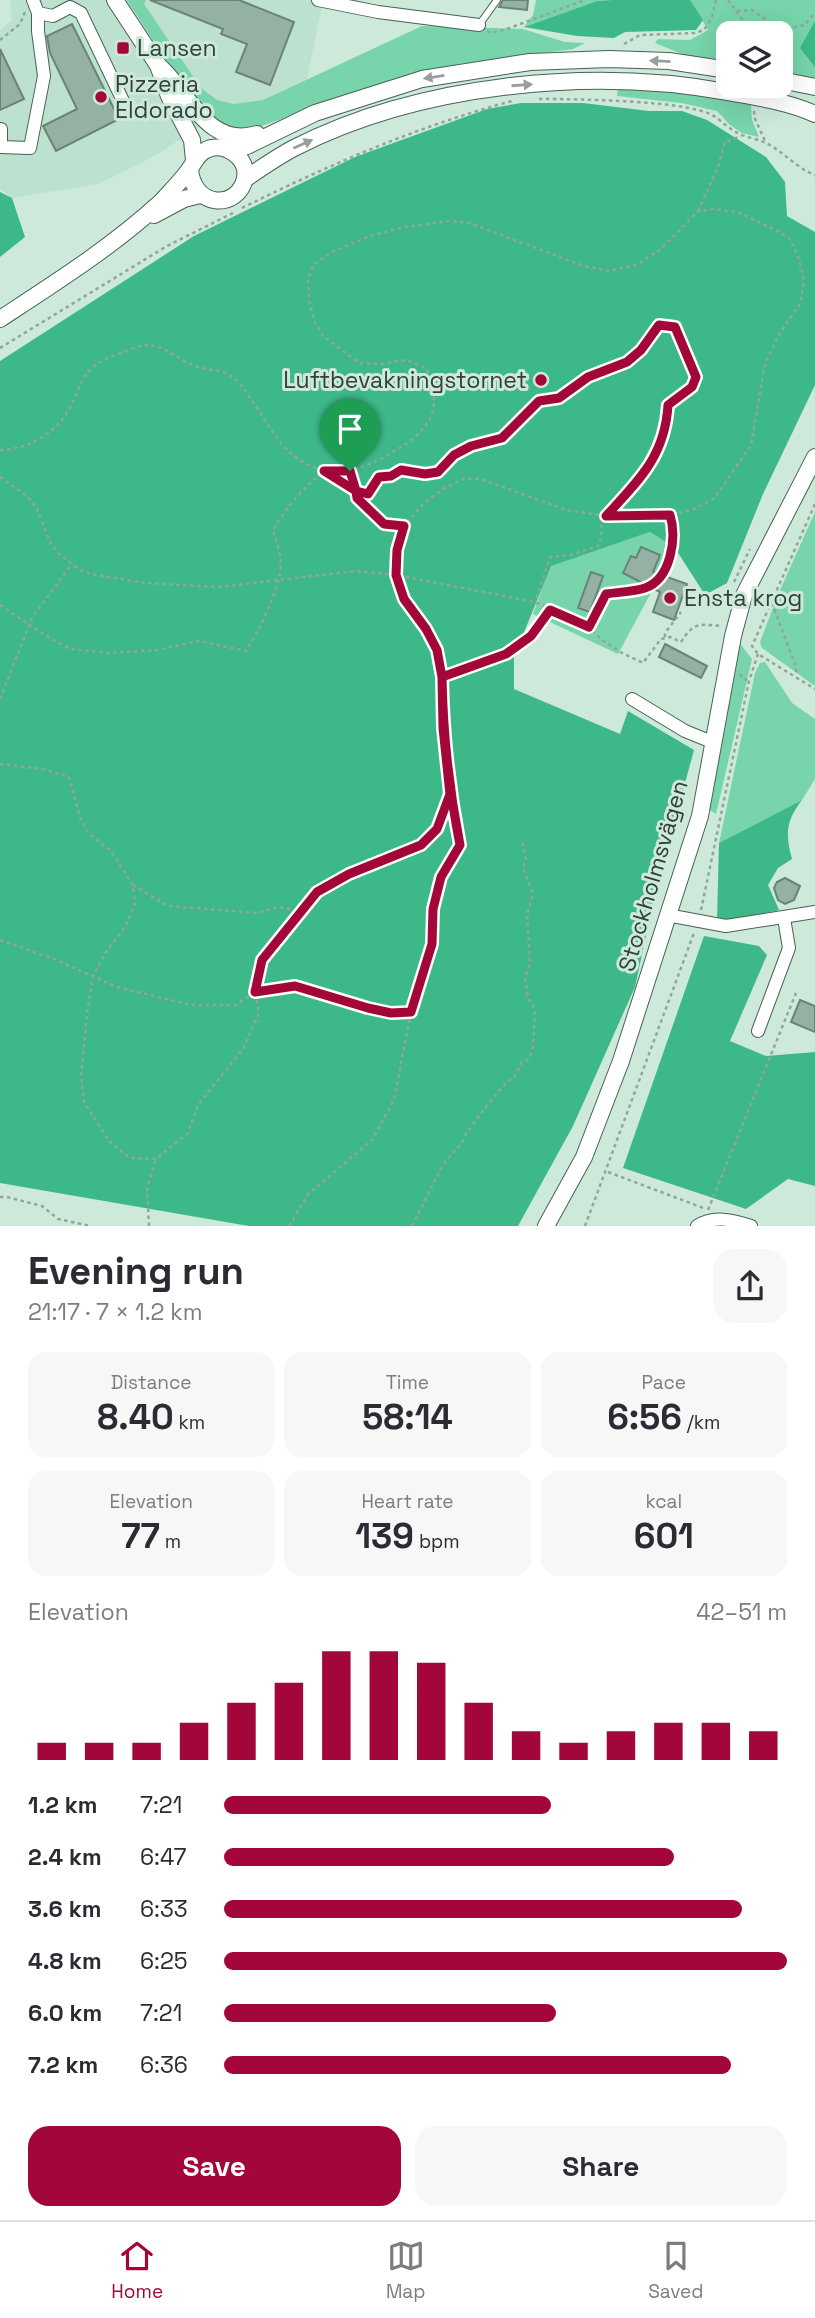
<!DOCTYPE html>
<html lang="en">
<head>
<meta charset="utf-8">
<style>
	body { margin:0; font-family:"Space Grotesk",sans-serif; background:#f7f7f7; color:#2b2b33; height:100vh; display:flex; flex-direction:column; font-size:26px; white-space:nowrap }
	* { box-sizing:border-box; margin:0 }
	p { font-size:23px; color:#7c7c81 }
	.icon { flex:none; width:38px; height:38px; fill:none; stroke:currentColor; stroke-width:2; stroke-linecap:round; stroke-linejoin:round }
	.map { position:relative; height:1226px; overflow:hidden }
	.details { display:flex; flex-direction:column; background:#fff; flex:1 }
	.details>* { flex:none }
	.fabs { position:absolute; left:716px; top:21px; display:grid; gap:14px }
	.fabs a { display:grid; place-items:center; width:77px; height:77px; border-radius:14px; background:#fff; box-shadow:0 7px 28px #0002; font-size:35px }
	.pin { position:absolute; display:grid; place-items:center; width:60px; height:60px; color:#fff; margin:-72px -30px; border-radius:50% 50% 50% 0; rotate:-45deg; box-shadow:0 0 7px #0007 }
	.pin .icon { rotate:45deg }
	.round { display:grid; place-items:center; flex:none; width:74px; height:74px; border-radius:21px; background:#f7f7f7 }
	.head { display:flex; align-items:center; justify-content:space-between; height:119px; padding:0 28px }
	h1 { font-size:38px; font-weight:600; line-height:52px }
	.metrics { display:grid; grid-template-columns:repeat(3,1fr); gap:10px; height:119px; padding:7px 28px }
	.metrics div { display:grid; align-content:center; border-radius:18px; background:#f7f7f7; text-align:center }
	.metrics b { font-size:35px; font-weight:600 }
	.metrics small { font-size:19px; font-weight:400 }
	.metrics p { font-size:19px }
	.chart { height:196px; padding:14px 28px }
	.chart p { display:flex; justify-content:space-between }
	.chart svg { width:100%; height:126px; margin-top:7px; stroke:#a30739; stroke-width:6 }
	.action { display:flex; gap:14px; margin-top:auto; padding:14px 28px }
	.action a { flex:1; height:80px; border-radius:21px; background:#a30739; color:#fff; font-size:28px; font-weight:600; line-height:80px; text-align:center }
	.action a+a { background:#f7f7f7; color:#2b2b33 }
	ul { padding:0 28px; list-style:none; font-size:23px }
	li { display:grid; grid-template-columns:112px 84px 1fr; align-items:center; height:52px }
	li i { height:18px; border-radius:9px; background:#a30739 }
	.menu { display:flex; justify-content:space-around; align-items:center; height:98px; border-top:2px solid #e1e1e2; background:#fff; font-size:19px; color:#7c7c81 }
	.menu a { display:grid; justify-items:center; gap:4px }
	.menu .current { color:#a30739 }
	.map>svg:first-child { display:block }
</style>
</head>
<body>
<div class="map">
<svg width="815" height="1226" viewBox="0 0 815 1226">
	<rect width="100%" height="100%" fill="#cce9da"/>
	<polygon fill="#bce1ce" points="10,0 323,0 307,79 263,100 234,105 151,158 98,184 12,198 0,189 0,30 12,20"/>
	<g fill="#77d4ab">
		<polygon points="127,0 146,0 144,4 201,88 217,100 234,104 263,100 422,26 523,29 565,42 585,43 573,49 460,64 387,81 245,132 224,129 182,85"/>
		<polygon points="536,0 612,0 597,1 524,27 533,15"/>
		<polygon points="690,0 815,0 815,79 781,71 780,33 728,33 728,60 687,56 655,43 658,39 690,40 708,30"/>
		<polygon points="618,88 726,97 751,105 752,120 759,137 742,133 730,125 717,111 681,103 617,96"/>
		<polygon points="815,512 815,686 762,648 760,642 777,597"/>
		<polygon points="650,532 675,548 618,654 533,614 550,566"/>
		<polygon points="738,641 752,659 716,814 708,809"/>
		<polygon points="765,662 792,703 815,719 815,779 802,800 719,843 755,673 760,663"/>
	</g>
	<g fill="#3db889">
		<polygon points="612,0 690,0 703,20 696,30 625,32 614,38 577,36 524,27 597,1"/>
		<polygon points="815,21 815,67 800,48"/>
		<polygon points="521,103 583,103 649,111 682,111 707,120 766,157 785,182 787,216 815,232 815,385 763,494 727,583 705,595 675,548 650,532 551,566 514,657 514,689 620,734 628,711 694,750 656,889 635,987 573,1126 518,1226 249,1226 0,1183 0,361 194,236 355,157 487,109"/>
		<polygon points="0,192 12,198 25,237 0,257"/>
		<path d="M802,800c-16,21 -17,33 -10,59l-14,9 -10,17 11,25 -44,10h-18l2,-77z"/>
		<polygon points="704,936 759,946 767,955 730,1041 766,1056 815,1052 815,1186 788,1179 746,1209 623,1168"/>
	</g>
	<g fill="#95b1a3" stroke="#698477" stroke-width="2">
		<polygon points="150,0 239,0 294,22 270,85 236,72 247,44 221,34 223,29"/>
		<polygon points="503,0 528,0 527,10 499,7"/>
		<polygon points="72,24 119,119 56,151 43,126 77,109 50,53 47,36"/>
		<polygon points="0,49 24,99 0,110"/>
		<polygon points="641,547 660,555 653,572 687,584 674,620 653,612 660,592 623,573 631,556 636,558"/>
		<polygon points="591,572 603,576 590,612 578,608"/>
		<polygon points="665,644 707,666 701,678 659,657"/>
		<polygon points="785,878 800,886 794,900 785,904 778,900 774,888 777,882"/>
		<polygon points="800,1000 815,1006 815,1032 791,1022"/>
	</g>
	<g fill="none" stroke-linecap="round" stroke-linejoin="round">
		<g stroke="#476155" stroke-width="8">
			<polyline id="lane" points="479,25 497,0"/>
		</g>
		<g stroke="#476155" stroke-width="14">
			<g id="street">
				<polyline points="33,0 38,13 53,16 70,7 81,13 124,103"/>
				<polyline points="318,0 378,12 479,25"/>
				<polyline points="1,129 1,147 30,148 44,76 38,31 38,13"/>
				<polyline points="632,699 685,731 712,742"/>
				<polyline points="667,915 726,926 815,912"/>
				<polyline points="758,1031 789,948 784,918"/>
				<path d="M697,1226c16,-11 36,-6 54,0"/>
			</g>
		</g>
		<g stroke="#476155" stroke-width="18">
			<g id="secondary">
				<polyline points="115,0 163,73"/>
				<path d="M158,65c32,28 49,84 99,69"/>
				<polyline points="159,68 169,96 192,140 194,160"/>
				<polyline points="780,80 815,87"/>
				<polyline points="231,151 247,146 315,113 422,79 530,62 609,59 669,61 728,70"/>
				<path d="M245,179c16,-11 32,-22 49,-31 125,-64 296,-81 433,-56 29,5 62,10 88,22"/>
				<polyline points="154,215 184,199 200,195"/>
				<path d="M0,319c55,-36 112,-72 161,-117 9,-10 20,-21 28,-32 6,-8 8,-16 17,-20 18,-9 43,8 39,28 -7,33 -53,30 -55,-10"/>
				<polyline points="546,1226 584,1157 621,1061 700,816 733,636 744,595 815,457"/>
			</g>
		</g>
		<g stroke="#90a69b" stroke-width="2.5" stroke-dasharray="3.5 3.5" stroke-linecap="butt">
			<polyline points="728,0 752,33"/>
			<polyline points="737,11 752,10 781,30 805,25 815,13"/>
			<polyline points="487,31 491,33 504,30 585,0"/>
			<polyline points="0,40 20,24 25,12"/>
			<polyline points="624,44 640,35 695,33 704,30 712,17 716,0"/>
			<path d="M539,99c34,0 150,1 175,17 9,6 16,14 26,18 8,4 18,5 26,9 17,8 30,25 49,32"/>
			<polyline points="754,111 755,119 766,143"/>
			<path d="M242,208c87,-43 176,-82 270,-107"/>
			<polyline points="698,211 717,170 725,142 741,136"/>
			<polyline points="0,348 167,246 233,213"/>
			<path d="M0,450c29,-1 55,-16 70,-42 8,-14 9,-29 23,-41 10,-8 21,-12 33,-16 6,-2 14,-6 20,-6 20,0 32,15 49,21 15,6 31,2 43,16 17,19 27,42 43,61 31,36 67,34 105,13 12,-7 25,-14 35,-25 19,-20 14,-39 5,-63l-20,-8 -25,4 -22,-1 -36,-27 -9,-15 -5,-22 -1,-20 6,-15 18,-12 38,-16 35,-9 44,-6 20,2 115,43 26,5 28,-7 23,-15 37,-38 15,-2 24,3 41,19 12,8 9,20 5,21 -4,24 -20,29 -15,30 -14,82 -36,53 -21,11 -24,6 -64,1 -40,-6 -85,-31h-18l-20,10 -21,16 -18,21 -7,24 -1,25 8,24 22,30 11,22 5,26 1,51 7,66 10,51 -19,32 -8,32 -1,35 -21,68 -17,88 -22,40 -64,54 -19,32"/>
			<polyline points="350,473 357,498 384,524 404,526"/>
			<path d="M0,477l28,20 9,12 14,35 9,11 20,15 11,4 54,9 74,4 136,-16 41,4 139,27 40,17 14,8 13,13 20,13 21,10 18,-24 9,-2 11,5c13,-20 17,-18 40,-16"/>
			<polyline points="815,504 752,646 758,654 815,689"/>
			<polyline points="734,582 750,549"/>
			<polyline points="772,603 795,664 797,675"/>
			<path d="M0,605l45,30 25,14 39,4 49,-3 41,-9 47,10c13,-21 34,-62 35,-87 0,-10 -5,-23 -8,-33 13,-25 30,-42 51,-60l39,24 5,-1 11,-17 12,-1 10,-6 24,4 13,-2 16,-17 18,-9 30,-8 37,-37 21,-3 28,-21 39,-15 14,-12 18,-25 16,2 21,50 -4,10 -23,18 -2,22 -14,35 -51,59 -2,24 -29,10 -21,2 -15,45"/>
			<path d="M589,627l17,-33c12,-2 27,-2 39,-6 26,-9 32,-50 25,-73"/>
			<polyline points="665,637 665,633 681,612"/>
			<polyline points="740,674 742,678 749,681"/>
			<path d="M442,677c53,-16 73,-20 107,-66"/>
			<polyline points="0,699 32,618 72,564"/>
			<polyline points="0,764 42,769 69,777 80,818 89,834 110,850 133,885 135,904 125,927 106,952 93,976 87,1014 81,1076 84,1102 109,1141 130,1158 156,1159 188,1133 198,1105 243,1049 259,1013 255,992 263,960 284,933 317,893 349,874 421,845 437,829 450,794"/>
			<polyline points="133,885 168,906 257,913 278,907 301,911"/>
			<polyline points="701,910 749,681 758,654"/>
			<polyline points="0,940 54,959 117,987 191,1005 236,1005 255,992 295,986 368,1008 391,1013 411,1012"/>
			<polyline points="608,1172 706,1209"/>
			<polyline points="0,1197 7,1197 42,1206 58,1219 91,1226"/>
			<polyline points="708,1210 796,993"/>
			<polyline points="149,1226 147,1188 156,1159"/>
			<polyline points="412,1226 444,1163 461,1144 466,1134 485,1108 502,1087 515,1076 522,1062 529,1059 533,1047 535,1010 528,998 525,978 530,964 527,914 533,894 523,868 526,859 522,841"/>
			<polyline points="585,1226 694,933"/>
		</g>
		<use href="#lane" stroke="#fff" stroke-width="6"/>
		<use href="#street" stroke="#fff" stroke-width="12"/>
		<use href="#secondary" stroke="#fff" stroke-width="16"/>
	</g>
	<defs><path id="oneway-solid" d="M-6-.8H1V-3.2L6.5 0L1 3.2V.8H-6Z" transform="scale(1.75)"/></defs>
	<g fill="#999f9c">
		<use href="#oneway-solid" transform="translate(660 61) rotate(-177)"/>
		<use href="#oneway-solid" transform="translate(434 77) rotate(171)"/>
		<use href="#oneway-solid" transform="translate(522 85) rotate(-4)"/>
		<use href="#oneway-solid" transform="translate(303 144) rotate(-24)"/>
	</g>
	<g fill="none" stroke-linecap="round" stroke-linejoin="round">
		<g stroke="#fff" stroke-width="14">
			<path id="route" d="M350,471h-26l32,20 1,7 27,26 20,2 -7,24 -1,25 8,24 22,30 11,21 5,27 1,51 7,66 -13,35 -16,16 -72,29 -32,18 -55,68 -7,32 40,-6 73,22 23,5 20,-1 21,-68 1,-35 8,-32 19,-32c-11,-56 -17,-111 -18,-168l64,-23 25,-18 19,-26 39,17 17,-33c12,-2 27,-2 39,-6 26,-9 32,-50 25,-73l-64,1c33,-36 59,-60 62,-111l24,-18 4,-10 -21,-50 -16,-2 -18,25 -14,12 -39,15 -29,21 -20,3 -37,37 -31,8 -17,9 -16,17 -13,2 -24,-4 -10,6 -12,1 -11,17 -12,-3 -6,-20"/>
		</g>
		<use href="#route" stroke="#a30739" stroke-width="9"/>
	</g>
	<g fill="#a30739" stroke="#cce9da" stroke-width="2.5">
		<rect x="116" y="41" width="14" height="14" rx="3.5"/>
		<circle cx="101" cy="97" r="7"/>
		<circle cx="541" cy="380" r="7"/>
		<circle cx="670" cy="598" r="7"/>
	</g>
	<g text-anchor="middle" stroke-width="6" stroke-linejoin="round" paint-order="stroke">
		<g font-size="23" fill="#333f39" stroke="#cce9da" text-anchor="start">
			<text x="137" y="56">Lansen</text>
			<text x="115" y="92">Pizzeria<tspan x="115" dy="26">Eldorado</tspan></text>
			<text x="527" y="388" text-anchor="end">Luftbevakningstornet</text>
			<text x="684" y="606">Ensta krog</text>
		</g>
		<g font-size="23" fill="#333f39" stroke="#cce9da">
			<text transform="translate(653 876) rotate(-74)" y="8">Stockholmsvägen</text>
		</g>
	</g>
</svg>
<div class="fabs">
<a><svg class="icon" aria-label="layers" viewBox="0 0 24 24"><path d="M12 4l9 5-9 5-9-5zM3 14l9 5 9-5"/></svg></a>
</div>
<div class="pin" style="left:350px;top:471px;background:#1e9e55"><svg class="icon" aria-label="arrive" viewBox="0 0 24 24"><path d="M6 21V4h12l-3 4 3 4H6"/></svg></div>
</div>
<section class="details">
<div class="head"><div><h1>Evening run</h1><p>21:17 · 7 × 1.2 km</p></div><a class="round"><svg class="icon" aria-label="share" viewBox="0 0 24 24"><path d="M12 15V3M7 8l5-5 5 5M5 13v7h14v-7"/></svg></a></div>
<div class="metrics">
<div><p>Distance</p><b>8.40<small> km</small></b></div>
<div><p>Time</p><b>58:14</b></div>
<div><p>Pace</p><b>6:56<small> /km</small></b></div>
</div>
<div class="metrics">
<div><p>Elevation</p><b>77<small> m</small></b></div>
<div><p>Heart rate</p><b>139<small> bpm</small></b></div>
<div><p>kcal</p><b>601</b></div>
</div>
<div class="chart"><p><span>Elevation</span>42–51 m</p>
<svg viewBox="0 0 160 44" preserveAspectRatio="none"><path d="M5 44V38M15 44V38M25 44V38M35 44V31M45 44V24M55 44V17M65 44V6M75 44V6M85 44V10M95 44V24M105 44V34M115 44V38M125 44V34M135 44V31M145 44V31M155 44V34"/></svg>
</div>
<ul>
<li><b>1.2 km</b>7:21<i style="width:58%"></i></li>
<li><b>2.4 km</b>6:47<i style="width:80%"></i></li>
<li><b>3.6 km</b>6:33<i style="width:92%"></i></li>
<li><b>4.8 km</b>6:25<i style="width:100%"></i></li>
<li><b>6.0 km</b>7:21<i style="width:59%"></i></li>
<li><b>7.2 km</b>6:36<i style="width:90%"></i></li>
</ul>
<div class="action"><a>Save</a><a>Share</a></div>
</section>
<nav class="menu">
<a class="current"><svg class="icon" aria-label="home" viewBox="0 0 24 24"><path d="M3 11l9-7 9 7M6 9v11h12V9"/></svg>Home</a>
<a><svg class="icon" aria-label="map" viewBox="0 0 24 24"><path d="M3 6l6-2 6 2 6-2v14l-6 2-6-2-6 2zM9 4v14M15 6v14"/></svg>Map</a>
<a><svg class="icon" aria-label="saved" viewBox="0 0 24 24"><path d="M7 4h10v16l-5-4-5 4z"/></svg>Saved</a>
</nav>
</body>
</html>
